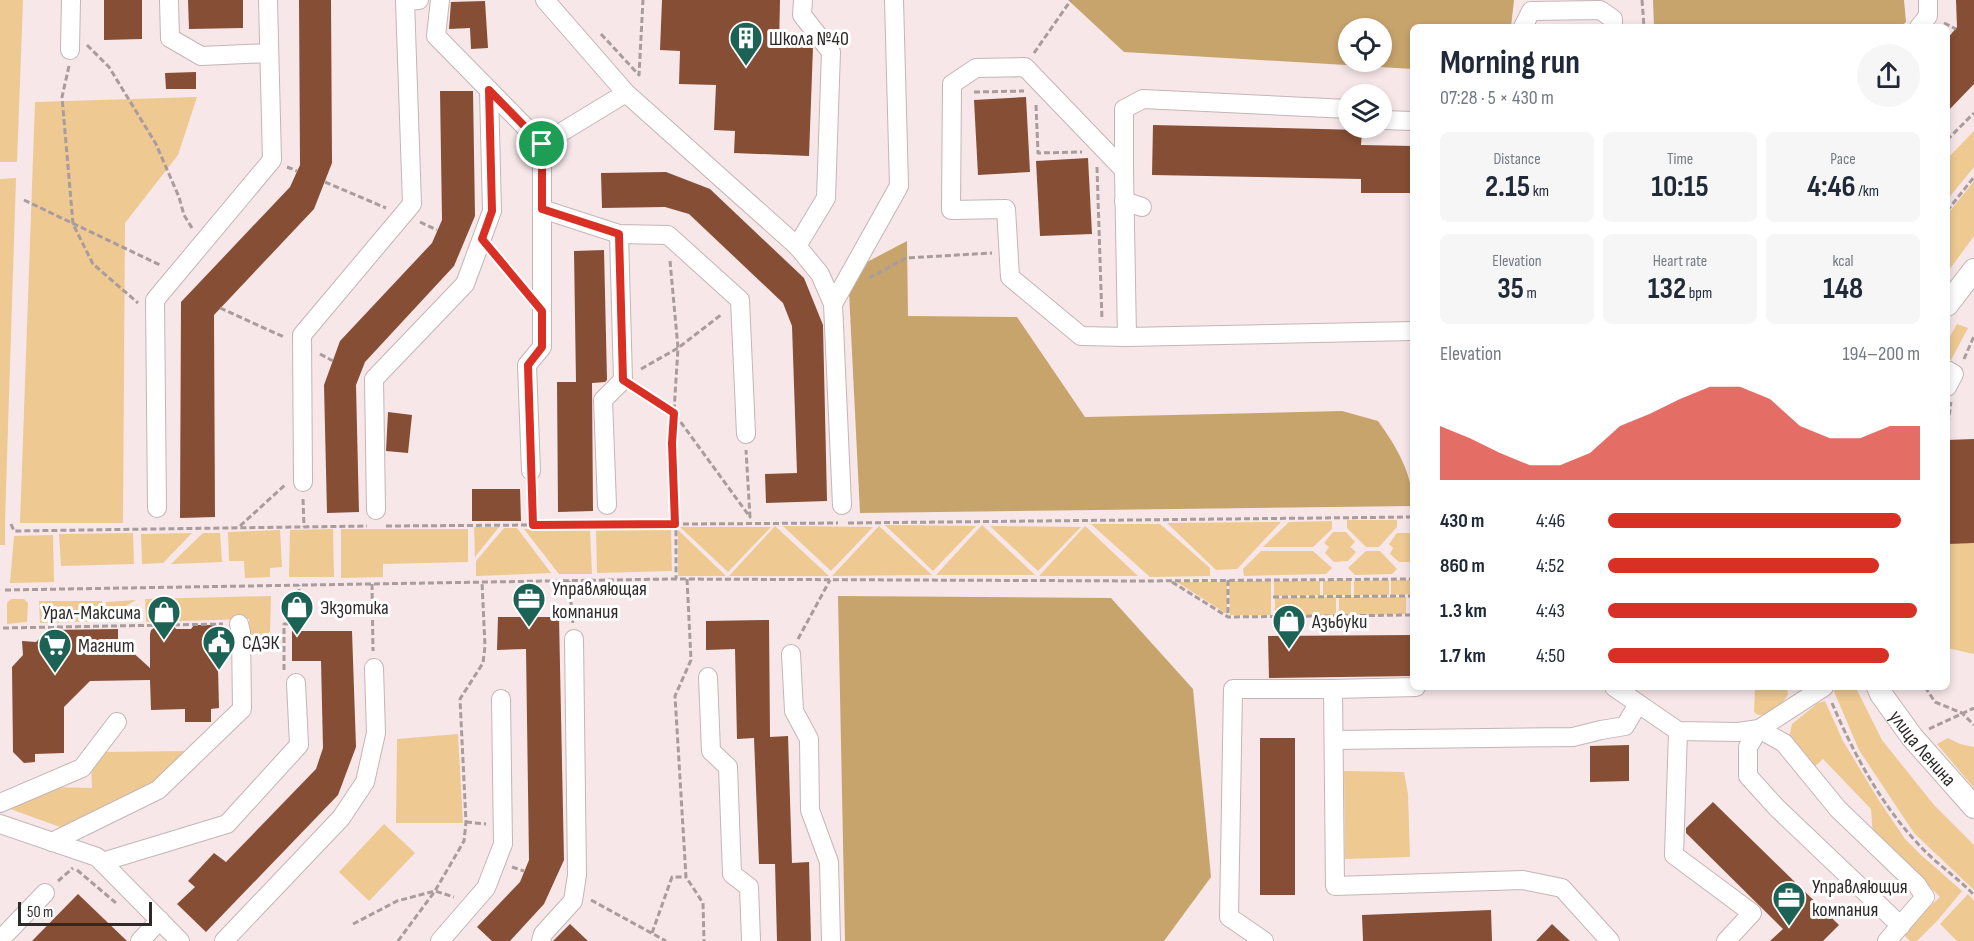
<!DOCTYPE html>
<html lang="en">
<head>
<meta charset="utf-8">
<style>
	body { margin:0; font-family:"Sofia Sans Condensed",sans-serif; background:#f6f6f7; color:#1f2937; height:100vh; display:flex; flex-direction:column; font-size:22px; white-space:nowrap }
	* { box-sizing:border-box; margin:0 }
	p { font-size:20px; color:#747a83 }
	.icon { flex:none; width:33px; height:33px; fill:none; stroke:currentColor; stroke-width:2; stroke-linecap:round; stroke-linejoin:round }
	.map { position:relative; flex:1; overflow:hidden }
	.panel { position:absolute; left:1410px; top:24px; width:540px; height:666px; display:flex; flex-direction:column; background:#fff; border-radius:9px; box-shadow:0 3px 9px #0003 }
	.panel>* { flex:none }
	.tools { position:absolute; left:1338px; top:18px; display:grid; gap:12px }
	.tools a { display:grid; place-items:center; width:54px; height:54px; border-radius:50%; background:#fff; box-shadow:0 3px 9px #0003; font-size:30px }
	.scale { position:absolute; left:18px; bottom:15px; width:134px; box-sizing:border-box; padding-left:6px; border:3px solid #2f2a2a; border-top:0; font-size:16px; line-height:21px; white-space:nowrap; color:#2f2a2a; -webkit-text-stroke:4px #fff; paint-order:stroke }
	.pin { position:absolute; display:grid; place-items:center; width:51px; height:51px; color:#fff; margin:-26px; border:3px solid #fff; border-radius:50%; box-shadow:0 2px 6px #0007 }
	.round { display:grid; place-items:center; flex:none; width:63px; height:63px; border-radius:32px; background:#f6f6f7 }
	.headline { display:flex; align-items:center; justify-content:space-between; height:102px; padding:0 30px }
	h1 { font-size:33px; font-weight:700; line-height:45px }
	.stats { display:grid; grid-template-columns:repeat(3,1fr); gap:9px; height:102px; padding:6px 30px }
	.stats div { display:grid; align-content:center; border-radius:9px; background:#f6f6f7; text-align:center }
	.stats b { font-size:30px; font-weight:700 }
	.stats small { font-size:16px; font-weight:400 }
	.stats p { font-size:16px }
	.chart { height:168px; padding:12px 30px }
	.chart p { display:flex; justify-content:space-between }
	.chart svg { width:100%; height:108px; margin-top:6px; fill:#d93025; opacity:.7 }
	ul { padding:0 30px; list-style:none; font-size:20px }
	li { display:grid; grid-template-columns:96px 72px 1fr; align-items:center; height:45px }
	li i { height:15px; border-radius:8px; background:#d93025 }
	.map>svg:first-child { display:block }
</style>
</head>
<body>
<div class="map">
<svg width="1974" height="941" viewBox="0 0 1974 941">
	<rect width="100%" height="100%" fill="#f7e7e9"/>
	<g fill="#eec992">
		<polygon points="0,0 23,0 17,162 0,162"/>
		<polygon points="197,97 178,155 125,223 123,523 20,523 35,102"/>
		<polygon points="1974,131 1974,167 1947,200 1947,159"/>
		<polygon points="16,178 5,521 5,545 0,545 0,179"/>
		<polygon points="1974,181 1974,236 1947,273 1947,215"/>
		<polygon points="1957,324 1968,328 1951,360 1947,360 1947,342"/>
		<polygon points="1347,520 1397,520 1397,527 1379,547 1366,547 1347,528"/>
		<polygon points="1332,521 1332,529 1313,547 1263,547 1289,522"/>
		<polygon points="1281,522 1237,569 1216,570 1167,523"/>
		<polygon points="1091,524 1160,524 1210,568 1210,576 1150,577"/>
		<polygon points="885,525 976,526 933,571"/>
		<polygon points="982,525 1035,575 936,575"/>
		<polygon points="775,526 829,576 729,576"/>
		<polygon points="783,526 873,527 831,571"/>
		<polygon points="879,526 932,575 832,576"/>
		<polygon points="990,526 1081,527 1038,571"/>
		<polygon points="1085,526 1138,576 1039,576"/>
		<polygon points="474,527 499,527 475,557"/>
		<polygon points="671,527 672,571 597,573 596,529"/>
		<polygon points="680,527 771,527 728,572"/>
		<polygon points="504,528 517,528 551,573 476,576 476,561"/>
		<polygon points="333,529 334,577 289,577 290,530"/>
		<polygon points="341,529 468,529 468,562 383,564 383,577 341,578"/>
		<polygon points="524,529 590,529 592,574 559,574"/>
		<polygon points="280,530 282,567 270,568 270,577 245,578 244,561 229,561 228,532"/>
		<polygon points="678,530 726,576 678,576"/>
		<polygon points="1333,532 1346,532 1355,542 1350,547 1356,552 1348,561 1334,562 1325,553 1329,547 1324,543"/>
		<polygon points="133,533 134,564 61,566 59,534"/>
		<polygon points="192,533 163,563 142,564 141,534"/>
		<polygon points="203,533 220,533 222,562 171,564"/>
		<polygon points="1397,533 1411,533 1413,535 1413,562 1399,562 1390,554 1393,548 1389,544"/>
		<polygon points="53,535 54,582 10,583 14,536"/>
		<polygon points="1974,537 1974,654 1947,648 1947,539"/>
		<polygon points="1261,551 1313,551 1332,568 1326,574 1244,576 1243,569"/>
		<polygon points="1366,551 1380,551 1397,569 1392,574 1355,575 1348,568"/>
		<polygon points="1351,580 1351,595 1323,595 1323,581"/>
		<polygon points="1389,580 1389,595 1354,595 1354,581"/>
		<polygon points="1391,580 1413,580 1413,594 1391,595"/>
		<polygon points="1229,581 1271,581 1271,615 1230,615"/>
		<polygon points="1274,581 1320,581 1320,595 1274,596"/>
		<polygon points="1177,582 1227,582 1227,614"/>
		<polygon points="271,596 270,632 256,640 250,640 249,619 146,622 145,599"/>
		<polygon points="1336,597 1336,615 1275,615 1275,598"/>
		<polygon points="1339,597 1406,597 1406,614 1339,615"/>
		<polygon points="11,599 24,599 28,603 27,622 7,624 7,603"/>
		<polygon points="136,600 106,618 106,602"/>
		<polygon points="39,601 102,601 103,621 40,623"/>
		<polygon points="138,605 138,619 109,621"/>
		<polygon points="1755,687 1787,687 1788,695 1773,714 1758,715 1754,712"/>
		<polygon points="1841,687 1856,688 1882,740 1934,805 1974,845 1974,890 1914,833 1859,750 1833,689"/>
		<polygon points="1825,701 1843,741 1878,799 1905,839 1921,855 1962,891 1937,921 1917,941 1910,941 1902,933 1940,897 1911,868 1873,836 1871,809 1823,759 1813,768 1789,738 1792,724 1818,703"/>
		<polygon points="458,734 463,823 396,823 397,739"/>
		<polygon points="1948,738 1960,744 1974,747 1974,788 1937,744"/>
		<polygon points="188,751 150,788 60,827 5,807 46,787 92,788 91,764 105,752"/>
		<polygon points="1344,771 1404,772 1408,794 1410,857 1345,859"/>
		<polygon points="384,824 415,853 369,901 339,872"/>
		<polygon points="1968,894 1974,901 1974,941 1957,941 1940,924"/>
	</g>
	<g fill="#c8a46d" fill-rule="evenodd">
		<path d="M1068,0h446l-3,27h-98v42l-289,-17zM1382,28v34h-34v-34z"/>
		<polygon points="1653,0 1904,0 1906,22 1900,27 1654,27"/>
		<path d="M907,241l1,75 109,1 68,100 257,-6 36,10c18,25 35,53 35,85l-553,7 -12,-241z"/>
		<polygon points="838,596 1111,598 1193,689 1211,877 1164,941 845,941"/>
	</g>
	<g fill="#864e35">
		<polygon points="104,0 142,0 142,39 104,40"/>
		<polygon points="188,0 243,0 243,28 189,29"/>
		<polygon points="299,0 331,0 332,163 314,209 214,315 215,517 180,518 181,302 290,187 300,165"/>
		<polygon points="662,0 780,0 779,46 813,47 809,156 734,153 735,131 714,130 716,85 679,84 680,51 660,50"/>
		<polygon points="1956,0 1974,0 1974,84 1947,112 1947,39 1957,27"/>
		<polygon points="485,1 488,48 471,49 470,28 449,29 451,2"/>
		<polygon points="196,72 196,89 166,89 165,73"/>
		<polygon points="440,91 473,91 475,216 454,266 365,362 356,385 359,512 327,513 324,385 340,341 432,243 442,220"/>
		<polygon points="1026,97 1030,172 978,175 974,100"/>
		<polygon points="1153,125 1362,130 1361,145 1413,146 1413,193 1361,193 1361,179 1152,175"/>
		<polygon points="1088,158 1092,234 1040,236 1036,161"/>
		<polygon points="666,172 710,189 804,278 823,325 827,501 766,503 765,474 797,473 792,326 783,303 689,214 665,207 602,208 601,173"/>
		<polygon points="604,250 607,380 605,382 592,383 593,511 558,512 557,382 576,382 574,251"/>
		<polygon points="388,412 412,415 408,453 386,451"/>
		<polygon points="1974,439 1974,543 1948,544 1947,440"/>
		<polygon points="472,489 520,489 521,521 472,521"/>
		<polygon points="498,617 559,617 564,860 544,904 510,941 492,941 477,927 520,882 529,860 526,649 497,650"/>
		<polygon points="769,620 770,737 788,736 792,863 809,862 811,941 777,941 775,864 759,864 754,738 737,739 735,649 706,650 706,621"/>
		<polygon points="173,625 176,629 191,629 194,625 217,625 219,708 211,709 211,722 185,722 185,709 151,710 150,680 90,681 64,707 64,753 35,754 35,762 24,763 13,752 12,667 23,655 22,641 36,642 48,630 118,629 118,639 150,668 150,634 151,630 157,626"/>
		<polygon points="292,631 352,631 356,747 338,795 206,932 177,904 195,887 188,881 214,853 226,862 316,769 323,748 321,661 292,661"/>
		<polygon points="1413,635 1413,676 1269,678 1268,636"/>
		<rect x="1260" y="738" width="35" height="157"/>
		<polygon points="1629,745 1629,781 1590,782 1590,746"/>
		<polygon points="1713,802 1839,925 1823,941 1770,941 1783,929 1686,833 1686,828"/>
		<polygon points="78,894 127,941 32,941"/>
		<polygon points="1491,910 1492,941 1363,941 1362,915"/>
		<polygon points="570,924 588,941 553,941"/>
		<polygon points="1552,924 1570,941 1536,941"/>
	</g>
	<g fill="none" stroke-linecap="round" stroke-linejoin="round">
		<g stroke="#c4b5b6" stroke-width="20">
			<g id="minor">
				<polyline points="169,0 170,38 201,56 269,53"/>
				<polyline points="440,0 436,36 542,144"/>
				<polyline points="545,0 626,93 797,246 820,274 833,304 842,505"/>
				<polyline points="1523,27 1531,11 1600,10 1613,19 1613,27"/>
				<polyline points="1919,27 1928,16 1928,0"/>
				<polyline points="70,50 71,0"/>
				<polyline points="1382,120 1413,121"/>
				<polyline points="1124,170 1124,109 1143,99 1348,109"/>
				<polyline points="1124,201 1142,207"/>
				<polyline points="542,209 619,234 668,235 740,300 746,434"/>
				<polyline points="797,246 826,198 831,52 802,15 803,0"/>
				<polyline points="833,304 899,186 894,0"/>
				<polyline points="1127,337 1124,170 1025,67 976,68 952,84 951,210 1006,209 1010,277 1081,336 1127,337 1413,331"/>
				<polyline points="1947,370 1954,374 1947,387"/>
				<polyline points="531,471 527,365 542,347 542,144 626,93"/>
				<polyline points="303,482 302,335 412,204 405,1 419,0"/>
				<polyline points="607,505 603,400 623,380 619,234"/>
				<polyline points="157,508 155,300 272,160 268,0"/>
				<polyline points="376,510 374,379 465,284 492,211 489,90"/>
				<polyline points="791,654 794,711 809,739 810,810 829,862 831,941"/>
				<polyline points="708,677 711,751 728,767 732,874 749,887 751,941"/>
				<polyline points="1614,687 1678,731 1738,732 1759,729 1824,687"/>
				<polyline points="1333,689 1335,886 1523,880 1562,888 1610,941"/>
				<polyline points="1678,731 1674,855 1752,913 1726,941"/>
				<polyline points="1334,740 1573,737 1601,730 1625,726 1638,704"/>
				<polyline points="0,803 82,768 117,722"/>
				<polyline points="0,824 97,857 180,941"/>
				<polyline points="52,842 158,790 242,709 241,632 239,624"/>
				<polyline points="102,862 227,824 299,745 296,683"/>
				<polyline points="0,940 45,893"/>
				<polyline points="140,941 160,920"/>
				<polyline points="224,941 341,818 365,782 376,733 374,668"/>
				<polyline points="440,941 486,888 503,844 501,699"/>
				<polyline points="541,941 543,934 573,901 577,875 574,639"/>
				<polyline points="1264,941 1229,917 1233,689 1333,689 1416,687"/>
				<polyline points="1887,941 1925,897 1917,885 1838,809 1784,743 1759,729 1748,747 1748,776 1777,808 1901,926"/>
			</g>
		</g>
		<g stroke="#c4b5b6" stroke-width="24">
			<g id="major">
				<polyline points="1947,305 1974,270"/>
				<path id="s1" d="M1878,687l3,7 31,43 62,70"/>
			</g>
		</g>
		<g stroke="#a89c9d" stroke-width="3" stroke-dasharray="6 3" stroke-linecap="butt">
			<polyline points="1642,0 1644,27"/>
			<polyline points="1944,23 1956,29"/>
			<polyline points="601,34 639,75 643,0"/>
			<polyline points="87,45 109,67 156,144 179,197 184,215 192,228"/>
			<polyline points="1034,53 1071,0"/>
			<polyline points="69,66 62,97 73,224 93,264 138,303"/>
			<polyline points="974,92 1024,91"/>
			<polyline points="1036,105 1038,153 1082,152"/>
			<polyline points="1947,140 1974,113"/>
			<polyline points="287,167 297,171"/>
			<polyline points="1097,167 1102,320"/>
			<polyline points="325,182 386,208"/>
			<polyline points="24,200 160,265"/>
			<polyline points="1947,211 1974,177"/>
			<polyline points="420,222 437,230"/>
			<polyline points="495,255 524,289"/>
			<polyline points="670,261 678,348 672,443 676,518 676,579"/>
			<polyline points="869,278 906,258 992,253"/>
			<polyline points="220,308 284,337"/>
			<polyline points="320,354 333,361"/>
			<polyline points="1964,359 1974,336"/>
			<polyline points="641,369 678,348 722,314"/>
			<polyline points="638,390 674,413 750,517 746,450"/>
			<polyline points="1947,433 1951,402"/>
			<polyline points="532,488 533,525"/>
			<polyline points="303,499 304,527"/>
			<polyline points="848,523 1413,517"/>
			<polyline points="11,524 14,531 367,526"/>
			<polyline points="240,526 286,484"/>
			<polyline points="386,526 838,523"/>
			<polyline points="687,579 691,660 675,696 686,877 703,903 704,941"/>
			<polyline points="1228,580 1228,617"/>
			<polyline points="569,581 573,624"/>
			<polyline points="1172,582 1228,617 1413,615"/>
			<polyline points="372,584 373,651"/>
			<polyline points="5,590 670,579 1146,581 1413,579"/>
			<polyline points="1273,597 1413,596"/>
			<polyline points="3,628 223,624"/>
			<polyline points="798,639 830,580"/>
			<polyline points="284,670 284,624 300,623 299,585"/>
			<polyline points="1925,687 1935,702 1962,713 1974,725"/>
			<path d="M1832,703c22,52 51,105 90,145 16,17 36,30 52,47"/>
			<polyline points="1929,729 1974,708"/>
			<polyline points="466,822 486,824"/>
			<polyline points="512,867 524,871"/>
			<polyline points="77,870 116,903"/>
			<polyline points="58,881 73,868"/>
			<polyline points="591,900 666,941"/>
			<polyline points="353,924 397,901 435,891 454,897"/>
			<polyline points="652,933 672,877 686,877"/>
			<polyline points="398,941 435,891 464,841 466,822 460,699 483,663 485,646 482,582"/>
		</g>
		<use href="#minor" stroke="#fff" stroke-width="18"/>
		<use href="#major" stroke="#fff" stroke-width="22"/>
	</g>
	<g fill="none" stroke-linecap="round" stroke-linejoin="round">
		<g stroke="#fff" stroke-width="12">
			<polygon id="route" points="489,90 542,144 542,209 619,234 623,380 674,413 672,443 675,524 533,525 528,365 542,347 542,311 482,239 492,211"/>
		</g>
		<use href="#route" stroke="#d93025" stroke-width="8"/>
	</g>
	<defs>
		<g id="building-pin" transform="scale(1.725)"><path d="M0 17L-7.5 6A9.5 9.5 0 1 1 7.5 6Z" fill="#1d6355" stroke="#fff"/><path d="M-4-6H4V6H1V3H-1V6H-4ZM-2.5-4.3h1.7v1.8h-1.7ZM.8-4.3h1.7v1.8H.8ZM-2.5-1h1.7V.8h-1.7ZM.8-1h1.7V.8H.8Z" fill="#fff"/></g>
		<g id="office-pin" transform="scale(1.725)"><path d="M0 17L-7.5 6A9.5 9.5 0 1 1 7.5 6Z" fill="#1d6355" stroke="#fff"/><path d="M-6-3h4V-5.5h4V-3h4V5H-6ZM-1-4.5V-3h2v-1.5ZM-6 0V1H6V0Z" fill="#fff"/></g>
		<g id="shop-pin" transform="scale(1.725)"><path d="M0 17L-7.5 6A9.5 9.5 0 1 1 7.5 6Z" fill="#1d6355" stroke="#fff"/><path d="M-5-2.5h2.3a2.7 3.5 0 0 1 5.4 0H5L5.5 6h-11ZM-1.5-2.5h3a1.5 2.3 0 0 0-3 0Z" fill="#fff"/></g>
		<g id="civic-pin" transform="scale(1.725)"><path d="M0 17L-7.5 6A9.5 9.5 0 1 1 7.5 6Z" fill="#1d6355" stroke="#fff"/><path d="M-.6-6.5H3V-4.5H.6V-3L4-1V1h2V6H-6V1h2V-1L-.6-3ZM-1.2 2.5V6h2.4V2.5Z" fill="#fff"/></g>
		<g id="supermarket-pin" transform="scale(1.725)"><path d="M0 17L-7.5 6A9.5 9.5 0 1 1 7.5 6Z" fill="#1d6355" stroke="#fff"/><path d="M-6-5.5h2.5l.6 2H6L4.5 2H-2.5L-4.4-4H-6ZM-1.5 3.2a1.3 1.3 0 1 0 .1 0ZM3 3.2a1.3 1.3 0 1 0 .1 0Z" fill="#fff"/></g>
	</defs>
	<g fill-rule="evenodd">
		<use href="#building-pin" x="746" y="38"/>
		<use href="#office-pin" x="529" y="599"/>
		<use href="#shop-pin" x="297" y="607"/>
		<use href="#shop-pin" x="164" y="612"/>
		<use href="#shop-pin" x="1289" y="621"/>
		<use href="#civic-pin" x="219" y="642"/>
		<use href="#supermarket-pin" x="55" y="645"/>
		<use href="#office-pin" x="1789" y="898"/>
	</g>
	<g text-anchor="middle" stroke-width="6" stroke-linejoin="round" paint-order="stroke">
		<g font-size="20" fill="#2f2a2a" stroke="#fff" text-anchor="start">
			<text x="769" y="45">Школа №40</text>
			<text x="552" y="595">Управляющая<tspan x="552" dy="23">компания</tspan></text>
			<text x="320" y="614">Экзотика</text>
			<text x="141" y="619" text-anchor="end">Урал-Максима</text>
			<text x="1312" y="628">Азьбуки</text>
			<text x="242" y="649">СДЭК</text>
			<text x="78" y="652">Магнит</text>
			<text x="1812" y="893">Управляющия<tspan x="1812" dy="23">компания</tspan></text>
		</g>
		<g font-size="20" fill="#2f2a2a" stroke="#fff">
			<text dy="7" stroke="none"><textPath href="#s1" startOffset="76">улица Ленина</textPath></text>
		</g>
	</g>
</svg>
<div class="tools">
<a><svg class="icon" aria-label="locate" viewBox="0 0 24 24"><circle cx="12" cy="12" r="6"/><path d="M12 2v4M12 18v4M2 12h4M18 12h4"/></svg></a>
<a><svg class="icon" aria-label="layers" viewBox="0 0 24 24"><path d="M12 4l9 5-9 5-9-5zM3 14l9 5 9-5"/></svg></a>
</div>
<div class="scale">50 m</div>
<div class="pin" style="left:542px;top:144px;background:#1e9e55"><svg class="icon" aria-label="arrive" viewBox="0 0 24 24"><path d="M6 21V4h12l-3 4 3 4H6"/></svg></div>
<section class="panel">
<div class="headline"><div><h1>Morning run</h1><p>07:28 · 5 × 430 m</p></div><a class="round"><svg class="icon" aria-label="share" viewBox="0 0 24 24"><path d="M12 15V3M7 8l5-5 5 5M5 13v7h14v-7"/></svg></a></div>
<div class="stats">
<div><p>Distance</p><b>2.15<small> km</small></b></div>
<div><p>Time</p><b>10:15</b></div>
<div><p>Pace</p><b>4:46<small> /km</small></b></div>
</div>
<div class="stats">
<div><p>Elevation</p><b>35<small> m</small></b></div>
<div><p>Heart rate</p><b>132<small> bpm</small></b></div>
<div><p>kcal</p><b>148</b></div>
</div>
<div class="chart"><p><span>Elevation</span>194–200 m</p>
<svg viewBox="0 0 160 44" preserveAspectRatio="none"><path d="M0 44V22L10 27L20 33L30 38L40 38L50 33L60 22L70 17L80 11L90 6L100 6L110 11L120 22L130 27L140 27L150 22L160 22V44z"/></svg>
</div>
<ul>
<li><b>430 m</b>4:46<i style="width:94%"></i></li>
<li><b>860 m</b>4:52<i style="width:87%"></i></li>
<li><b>1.3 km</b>4:43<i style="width:99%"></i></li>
<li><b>1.7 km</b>4:50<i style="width:90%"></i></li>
</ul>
</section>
</div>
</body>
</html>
